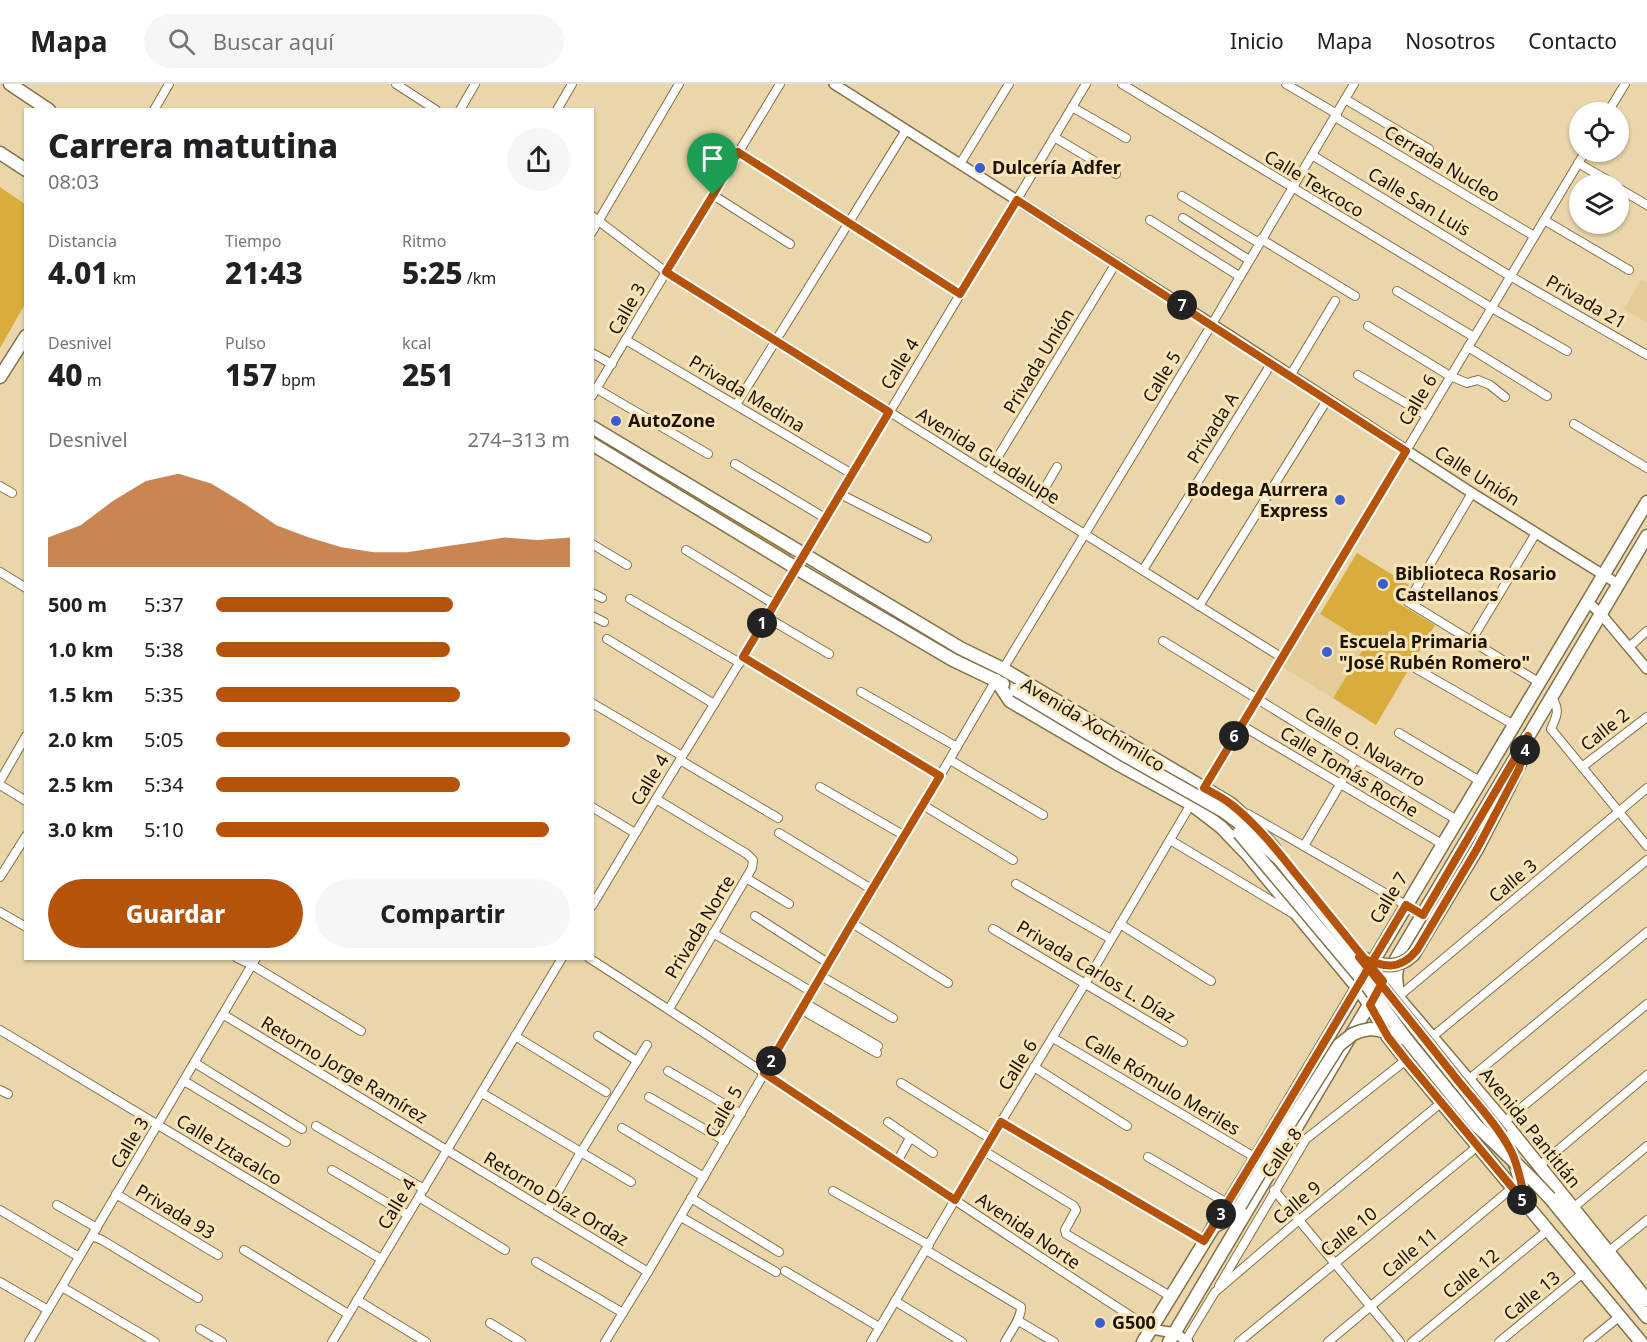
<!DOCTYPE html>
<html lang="es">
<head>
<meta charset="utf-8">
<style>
	body { margin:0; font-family:"Noto Sans",sans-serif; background:#f6f6f6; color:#202124; height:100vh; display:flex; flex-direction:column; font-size:22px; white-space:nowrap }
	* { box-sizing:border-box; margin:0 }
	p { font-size:20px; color:#757577 }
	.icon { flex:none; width:33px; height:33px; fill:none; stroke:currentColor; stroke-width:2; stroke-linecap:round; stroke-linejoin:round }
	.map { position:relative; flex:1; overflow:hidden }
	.panel { position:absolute; left:24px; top:24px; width:570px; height:852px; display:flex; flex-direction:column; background:#fff; border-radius:0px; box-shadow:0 2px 4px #0004 }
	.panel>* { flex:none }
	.controls { position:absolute; left:1569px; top:18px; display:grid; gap:12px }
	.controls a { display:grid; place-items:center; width:60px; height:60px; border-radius:50%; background:#fff; box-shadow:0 2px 4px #0004; font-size:30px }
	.pin { position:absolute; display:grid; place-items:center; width:51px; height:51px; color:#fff; margin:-62px -26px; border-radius:50% 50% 50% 0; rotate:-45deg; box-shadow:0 0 6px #0007 }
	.pin .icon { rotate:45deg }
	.km { position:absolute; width:30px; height:30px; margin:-15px; border-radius:50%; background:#222; color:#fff; font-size:16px; line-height:30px; text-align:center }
	.round { display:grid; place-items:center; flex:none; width:63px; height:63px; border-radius:32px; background:#f6f6f6 }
	.summary { display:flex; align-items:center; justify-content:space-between; height:102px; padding:0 24px }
	h1 { font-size:33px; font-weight:800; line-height:45px }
	.metrics { display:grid; grid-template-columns:repeat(3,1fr); gap:9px; height:102px; padding:6px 24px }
	.metrics div { display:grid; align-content:center }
	.metrics b { font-size:30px; font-weight:800 }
	.metrics small { font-size:16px; font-weight:400 }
	.metrics p { font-size:16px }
	.chart { height:168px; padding:12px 24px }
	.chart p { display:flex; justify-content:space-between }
	.chart svg { width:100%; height:108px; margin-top:6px; fill:#b45309; opacity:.7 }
	.cta { display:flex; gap:12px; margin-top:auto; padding:12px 24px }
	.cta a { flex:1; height:69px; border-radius:36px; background:#b45309; color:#fff; font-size:24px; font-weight:800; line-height:69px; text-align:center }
	.cta a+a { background:#f6f6f6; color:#202124 }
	ul { padding:0 24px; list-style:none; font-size:20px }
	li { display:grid; grid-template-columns:96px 72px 1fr; align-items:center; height:45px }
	li i { height:15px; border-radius:8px; background:#b45309 }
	header { display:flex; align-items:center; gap:36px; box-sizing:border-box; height:84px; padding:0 30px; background:#fff; border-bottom:2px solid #e0e0e0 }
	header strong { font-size:28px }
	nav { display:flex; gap:33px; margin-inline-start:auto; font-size:21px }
	.search { width:420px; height:54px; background:#f6f6f6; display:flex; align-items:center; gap:15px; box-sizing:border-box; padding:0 21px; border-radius:33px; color:#757577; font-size:22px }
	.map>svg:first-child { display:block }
</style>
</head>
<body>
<header>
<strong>Mapa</strong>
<div class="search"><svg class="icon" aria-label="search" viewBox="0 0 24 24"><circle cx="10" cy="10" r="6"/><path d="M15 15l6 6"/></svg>Buscar aquí</div>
<nav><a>Inicio</a><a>Mapa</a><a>Nosotros</a><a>Contacto</a></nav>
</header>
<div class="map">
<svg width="1647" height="1258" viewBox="0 0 1647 1258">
	<rect width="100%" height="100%" fill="#ead6aa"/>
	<g fill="#e3cc98">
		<polygon points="1641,196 1647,199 1647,239 1624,225"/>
		<polygon points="1316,528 1367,559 1333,614 1282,583"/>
	</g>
	<g fill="#d8ad3e">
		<polygon points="0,103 25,120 25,220 0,264"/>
		<polygon points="593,346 794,466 790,474 593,357"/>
		<polygon points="1357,469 1409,501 1398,519 1435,541 1376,641 1333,614 1367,559 1320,530"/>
	</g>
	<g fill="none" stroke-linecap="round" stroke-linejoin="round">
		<g stroke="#837148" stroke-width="10">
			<g id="minor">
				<polyline points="396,0 436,26"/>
				<polyline points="1122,0 1492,224 1567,267"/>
				<polyline points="1286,0 1337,30"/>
				<polyline points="1345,15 1429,65"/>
				<polyline points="1072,23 1126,54"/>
				<polyline points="154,26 169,0"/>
				<polyline points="460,26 475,0"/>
				<polyline points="557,26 572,0"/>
				<polyline points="1608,28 1625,0"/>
				<polyline points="1335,33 1534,152"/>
				<polyline points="1054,53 1116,90"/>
				<polyline points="738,68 960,210"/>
				<polyline points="1312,71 1510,192 1647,271"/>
				<polyline points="1578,79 1614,100"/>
				<polyline points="960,80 1009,0"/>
				<polyline points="1618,104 1647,121"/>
				<polyline points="713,111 790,160"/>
				<polyline points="1182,112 1259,159"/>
				<polyline points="592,132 666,188 1281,573"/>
				<polyline points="1183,134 1249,176"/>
				<polyline points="1150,136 1239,192"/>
				<polyline points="1544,136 1629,186"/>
				<polyline points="592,148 679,0"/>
				<polyline points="1261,155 1355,212"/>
				<polyline points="1397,207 1474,253"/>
				<polyline points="1368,242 1450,292 1467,299 1478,296 1490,301 1505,313"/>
				<polyline points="626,256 852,390"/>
				<polyline points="1468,263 1547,312"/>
				<polyline points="592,269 612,280"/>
				<polyline points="1358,291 1426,331"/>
				<polyline points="1290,292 1335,217"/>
				<polyline points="597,305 708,370"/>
				<polyline points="592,312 666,188 780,0"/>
				<polyline points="736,321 906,46"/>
				<polyline points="1574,340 1647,384"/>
				<polyline points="735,380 825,434"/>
				<polyline points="988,389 1116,179"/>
				<polyline points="0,402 12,409"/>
				<polyline points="1472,409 1408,518 1540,599"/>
				<polyline points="840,410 927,454"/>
				<polyline points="1036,419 1057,383"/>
				<polyline points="592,460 627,481"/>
				<polyline points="686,466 774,520"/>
				<polyline points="1143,486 1271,280"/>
				<polyline points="0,488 26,504"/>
				<polyline points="592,509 602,514"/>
				<polyline points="630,515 740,579"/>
				<polyline points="1199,522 1327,316"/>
				<polyline points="592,532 604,538"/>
				<polyline points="766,533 829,570"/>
				<polyline points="607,555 714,620"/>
				<polyline points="1163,557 1355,675 1457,736"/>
				<polyline points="1471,557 1536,449"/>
				<polyline points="1629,563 1647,547"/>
				<polyline points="743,573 941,692"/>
				<polyline points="1415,584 1514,641"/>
				<polyline points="1003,585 1212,240 1354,0"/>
				<polyline points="861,608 957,663"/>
				<path d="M1552,613c8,14 5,18 -1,32l96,117"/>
				<polyline points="592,619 682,672"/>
				<polyline points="1241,641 1442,760"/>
				<polyline points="1399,649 1480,697"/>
				<polyline points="680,676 778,734"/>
				<polyline points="950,676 1043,731"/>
				<polyline points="1582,683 1647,633"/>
				<polyline points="0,697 26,652"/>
				<polyline points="0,701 26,717"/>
				<polyline points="820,703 905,752"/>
				<polyline points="1204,704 1585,68"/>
				<polyline points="656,715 747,770 753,776 752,784 669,925"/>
				<polyline points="923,721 1013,776"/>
				<polyline points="592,723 635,749"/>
				<polyline points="1248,730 1423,831"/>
				<polyline points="779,749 873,806"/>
				<polyline points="1170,756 1292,829"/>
				<polyline points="1304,762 1355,675"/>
				<polyline points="0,793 26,752"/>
				<polyline points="746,794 789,820"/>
				<polyline points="1016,800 1111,855"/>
				<polyline points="592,822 656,715 743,573 1086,0"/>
				<polyline points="0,828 26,843"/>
				<polyline points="755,832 828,879"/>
				<polyline points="852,839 948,899"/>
				<polyline points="1120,840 1211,897"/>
				<polyline points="993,845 1183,958"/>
				<polyline points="713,849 812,908"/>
				<polyline points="237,874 252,881 361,947"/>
				<path d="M589,874c189,121 373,250 562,371"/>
				<polyline points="821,892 893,934"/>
				<polyline points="1398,913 1647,704"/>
				<polyline points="805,919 878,962"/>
				<polyline points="802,926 877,969"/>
				<polyline points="224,931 648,1188"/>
				<polyline points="0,946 381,1175"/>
				<polyline points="515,952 606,1008"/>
				<polyline points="598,952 637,977"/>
				<polyline points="1432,953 1647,776"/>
				<polyline points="1053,954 1256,1074"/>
				<polyline points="195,979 302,1045"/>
				<polyline points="1034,983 1127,1042"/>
				<polyline points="668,987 741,1030"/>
				<polyline points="1468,996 1647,848"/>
				<polyline points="184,997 286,1058"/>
				<polyline points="901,999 991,1055"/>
				<polyline points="0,1006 8,1010"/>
				<polyline points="482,1009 631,1098"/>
				<polyline points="649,1013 725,1057"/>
				<polyline points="888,1038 933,1069"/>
				<polyline points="1001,1038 1204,1157"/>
				<polyline points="1504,1038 1647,920"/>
				<polyline points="316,1042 424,1105"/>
				<polyline points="622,1044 704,1093"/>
				<polyline points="984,1067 1074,1122 1076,1126 1065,1146 1066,1150 1170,1212"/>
				<polyline points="1148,1073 1227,1119"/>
				<polyline points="897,1078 910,1054"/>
				<polyline points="1539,1082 1647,991"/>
				<polyline points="332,1086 408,1131"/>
				<polyline points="1274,1106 1400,1258"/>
				<polyline points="833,1107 929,1161"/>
				<polyline points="116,1110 218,1171"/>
				<polyline points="419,1113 505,1166"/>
				<polyline points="691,1114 779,1168"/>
				<polyline points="57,1121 97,1144"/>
				<polyline points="1573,1124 1647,1062"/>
				<polyline points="0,1126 79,1173"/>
				<polyline points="547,1127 581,1068 647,961"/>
				<polyline points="681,1133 776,1188"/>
				<polyline points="92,1152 102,1156 198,1214"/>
				<polyline points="244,1166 348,1230"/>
				<path d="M926,1166l95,57c0,12 -10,24 -16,35"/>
				<polyline points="1608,1168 1647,1136"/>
				<polyline points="536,1178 623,1229"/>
				<polyline points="785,1187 879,1243"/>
				<polyline points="0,1198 48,1226"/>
				<polyline points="1219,1202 1306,1055 1406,976"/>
				<polyline points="62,1203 155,1258"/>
				<polyline points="357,1216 426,1258"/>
				<polyline points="895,1217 962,1258"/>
				<polyline points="490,1239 521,1258"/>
				<polyline points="1022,1239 1054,1258"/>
				<polyline points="200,1245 222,1258"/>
				<polyline points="1186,1256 1215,1208 1299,1136 1442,1018"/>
				<polyline points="29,1258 256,874"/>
				<polyline points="332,1258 562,874"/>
				<polyline points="605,1258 648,1188 852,839 923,721 996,596"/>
				<polyline points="871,1258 1001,1038 1085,900 1191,720"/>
				<polyline points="1239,1258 1478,1062"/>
				<polyline points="1328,1258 1512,1104"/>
				<polyline points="1412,1258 1548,1146"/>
				<polyline points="1499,1258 1583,1189"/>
				<polyline points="1588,1258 1620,1232"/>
			</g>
		</g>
		<g stroke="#837148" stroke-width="12">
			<g id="tertiary">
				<polyline points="834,0 1212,240 1472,409 1618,500"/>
				<polyline points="1588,518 1601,530 1647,585"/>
				<polyline points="1151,1245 1175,1249 1188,1258"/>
			</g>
		</g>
		<g stroke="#837148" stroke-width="15">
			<g id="primary">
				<polyline points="10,0 49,26"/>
				<polyline points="0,69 26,86"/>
				<polyline points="0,293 26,252"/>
				<polyline points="592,343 960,564 1003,585 1231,720 1252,739 1274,764"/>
				<polyline points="592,360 796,484 953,576 1003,600"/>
				<polyline points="996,596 1010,617 1121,682 1191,720 1221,743 1247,770 1357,903 1370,921 1388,953 1406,976 1641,1258"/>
				<polyline points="1509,703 1521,677"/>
				<polyline points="1388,902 1504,1038 1647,1216"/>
				<polyline points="1398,913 1396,893 1398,876"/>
				<path d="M1502,1052c12,21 19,42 23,66"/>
				<polyline points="1550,1114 1647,1233"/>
				<polyline points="1213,1143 1230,1134 1240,1122"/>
				<polyline points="1143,1258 1256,1074 1647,418"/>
				<polyline points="1169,1258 1647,452"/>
			</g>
		</g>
		<use href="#minor" stroke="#fff" stroke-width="8"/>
		<use href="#tertiary" stroke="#fff" stroke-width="9"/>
		<use href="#primary" stroke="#fff" stroke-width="12"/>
		<g stroke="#837148" stroke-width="15" stroke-linecap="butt">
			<g id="primary-bridge">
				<polyline points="1016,606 1126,672 1223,727 1246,744 1280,776 1502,1052"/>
				<polyline points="1239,749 1365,899 1407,956 1476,1041 1529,1092 1550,1114"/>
				<path d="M1363,874c17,8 35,12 50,-3l64,-106 32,-62"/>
				<polyline points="1240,1122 1291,1037 1339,961 1353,950 1361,947 1370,945 1379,946 1406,955"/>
			</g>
		</g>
		<use href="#primary-bridge" stroke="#fff" stroke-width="12"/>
	</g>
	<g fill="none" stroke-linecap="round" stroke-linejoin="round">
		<g stroke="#fff" stroke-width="12">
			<path id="route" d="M713,111l-47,77 223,140 -146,245 197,119 -88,147 -88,150 191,127 46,-78 203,119c69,-111 135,-224 202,-336l17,10 105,-179 -9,33 -42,80 -60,101c-18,22 -34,17 -58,7 33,41 67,83 100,125 18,22 39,44 52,69 8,16 11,36 15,53l-120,-144 -18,-23 -18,-32 13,-24c-30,-35 -58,-72 -88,-108 -19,-24 -39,-49 -63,-68 -8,-7 -19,-12 -28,-17l202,-337 -389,-251 -57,94 -222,-142 -25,43"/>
		</g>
		<use href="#route" stroke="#b45309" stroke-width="8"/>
	</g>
	<g fill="#3a5dcf" stroke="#f8e4b7" stroke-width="2">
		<circle cx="980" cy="84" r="6"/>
		<circle cx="616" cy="337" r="6"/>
		<circle cx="1340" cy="416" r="6"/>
		<circle cx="1383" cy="500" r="6"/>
		<circle cx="1327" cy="568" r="6"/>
		<circle cx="1100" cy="1239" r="6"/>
	</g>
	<g text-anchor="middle" stroke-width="6" stroke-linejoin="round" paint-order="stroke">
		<g font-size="18" fill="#1b1404" stroke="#f8e4b7">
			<text transform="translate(1442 80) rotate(31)" y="6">Cerrada Nucleo</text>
			<text transform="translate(1314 100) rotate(31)" y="6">Calle Texcoco</text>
			<text transform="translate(1419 118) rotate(31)" y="6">Calle San Luis</text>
			<text transform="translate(1586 218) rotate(30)" y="6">Privada 21</text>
			<text transform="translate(627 225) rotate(-60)" y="6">Calle 3</text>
			<text transform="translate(1039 277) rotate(-59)" y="6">Privada Unión</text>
			<text transform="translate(900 280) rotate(-59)" y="6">Calle 4</text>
			<text transform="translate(1162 293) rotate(-59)" y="6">Calle 5</text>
			<text transform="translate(747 310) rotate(31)" y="6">Privada Medina</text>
			<text transform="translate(1418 316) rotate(-59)" y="6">Calle 6</text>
			<text transform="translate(1213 344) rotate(-58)" y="6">Privada A</text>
			<text transform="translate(988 372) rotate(32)" y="6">Avenida Guadalupe</text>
			<text transform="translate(1477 392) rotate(32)" y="6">Calle Unión</text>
			<text transform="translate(1093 641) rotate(31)" y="6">Avenida Xochimilco</text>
			<text transform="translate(1605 646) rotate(-38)" y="6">Calle 2</text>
			<text transform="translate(1365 663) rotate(31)" y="6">Calle O. Navarro</text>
			<text transform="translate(1349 688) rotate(31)" y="6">Calle Tomás Roche</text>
			<text transform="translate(650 696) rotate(-59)" y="6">Calle 4</text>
			<text transform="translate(1513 797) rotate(-40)" y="6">Calle 3</text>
			<text transform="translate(1389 814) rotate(-59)" y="6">Calle 7</text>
			<text transform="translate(700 843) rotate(-59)" y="6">Privada Norte</text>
			<text transform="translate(1096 888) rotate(31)" y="6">Privada Carlos L. Díaz</text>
			<text transform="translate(1018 981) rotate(-58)" y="6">Calle 6</text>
			<text transform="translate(344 986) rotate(31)" y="6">Retorno Jorge Ramírez</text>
			<text transform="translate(1162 1001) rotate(31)" y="6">Calle Rómulo Meriles</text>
			<text transform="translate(724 1028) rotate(-60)" y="6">Calle 5</text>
			<text transform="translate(1530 1044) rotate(51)" y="6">Avenida Pantitlán</text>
			<text transform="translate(130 1059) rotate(-59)" y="6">Calle 3</text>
			<text transform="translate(229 1066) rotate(31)" y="6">Calle Iztacalco</text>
			<text transform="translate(1282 1069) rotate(-55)" y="6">Calle 8</text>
			<text transform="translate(556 1115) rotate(31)" y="6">Retorno Díaz Ordaz</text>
			<text transform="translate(1297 1119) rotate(-40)" y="6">Calle 9</text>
			<text transform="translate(397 1120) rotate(-59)" y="6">Calle 4</text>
			<text transform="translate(175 1128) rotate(31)" y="6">Privada 93</text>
			<text transform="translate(1028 1147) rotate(34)" y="6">Avenida Norte</text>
			<text transform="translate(1349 1148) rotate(-39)" y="6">Calle 10</text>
			<text transform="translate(1410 1169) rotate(-40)" y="6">Calle 11</text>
			<text transform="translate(1471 1190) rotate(-39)" y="6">Calle 12</text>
			<text transform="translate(1532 1212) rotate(-39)" y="6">Calle 13</text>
		</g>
		<g font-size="18" font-weight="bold" fill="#1b1404" stroke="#f8e4b7" text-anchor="start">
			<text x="992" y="90">Dulcería Adfer</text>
			<text x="628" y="343">AutoZone</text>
			<text x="1328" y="412" text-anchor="end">Bodega Aurrera<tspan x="1328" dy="21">Express</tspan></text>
			<text x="1395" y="496">Biblioteca Rosario<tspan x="1395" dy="21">Castellanos</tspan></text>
			<text x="1339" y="564">Escuela Primaria<tspan x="1339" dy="21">"José Rubén Romero"</tspan></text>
			<text x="1112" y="1245">G500</text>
		</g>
	</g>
</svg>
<div class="controls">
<a><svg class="icon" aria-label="locate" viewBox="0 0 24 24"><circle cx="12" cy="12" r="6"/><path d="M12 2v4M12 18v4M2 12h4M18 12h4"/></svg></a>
<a><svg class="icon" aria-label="layers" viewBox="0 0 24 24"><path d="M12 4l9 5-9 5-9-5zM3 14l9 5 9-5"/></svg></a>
</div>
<div class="pin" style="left:713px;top:111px;background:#1e9e55"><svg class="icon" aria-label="arrive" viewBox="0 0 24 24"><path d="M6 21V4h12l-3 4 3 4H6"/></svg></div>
<b class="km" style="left:762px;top:539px">1</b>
<b class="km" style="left:771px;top:977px">2</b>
<b class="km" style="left:1221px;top:1130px">3</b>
<b class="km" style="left:1525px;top:666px">4</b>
<b class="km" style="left:1522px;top:1116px">5</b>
<b class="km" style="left:1234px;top:652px">6</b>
<b class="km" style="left:1182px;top:221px">7</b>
<section class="panel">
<div class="summary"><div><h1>Carrera matutina</h1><p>08:03</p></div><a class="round"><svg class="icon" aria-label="share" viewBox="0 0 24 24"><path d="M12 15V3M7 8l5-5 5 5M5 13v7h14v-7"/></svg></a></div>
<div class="metrics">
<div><p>Distancia</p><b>4.01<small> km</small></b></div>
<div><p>Tiempo</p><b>21:43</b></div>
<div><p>Ritmo</p><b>5:25<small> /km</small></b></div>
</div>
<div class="metrics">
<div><p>Desnivel</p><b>40<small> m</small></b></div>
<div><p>Pulso</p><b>157<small> bpm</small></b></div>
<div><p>kcal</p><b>251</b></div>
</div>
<div class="chart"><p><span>Desnivel</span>274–313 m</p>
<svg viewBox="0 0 160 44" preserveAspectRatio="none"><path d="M0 44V32L10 27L20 17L30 9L40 6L50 10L60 18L70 27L80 32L90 36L100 38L110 38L120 36L130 34L140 32L150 33L160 32V44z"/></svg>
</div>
<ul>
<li><b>500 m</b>5:37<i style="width:67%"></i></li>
<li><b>1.0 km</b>5:38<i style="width:66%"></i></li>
<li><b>1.5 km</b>5:35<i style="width:69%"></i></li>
<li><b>2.0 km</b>5:05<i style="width:100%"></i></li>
<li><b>2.5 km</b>5:34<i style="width:69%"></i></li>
<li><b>3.0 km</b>5:10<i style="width:94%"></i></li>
</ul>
<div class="cta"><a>Guardar</a><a>Compartir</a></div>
</section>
</div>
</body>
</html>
